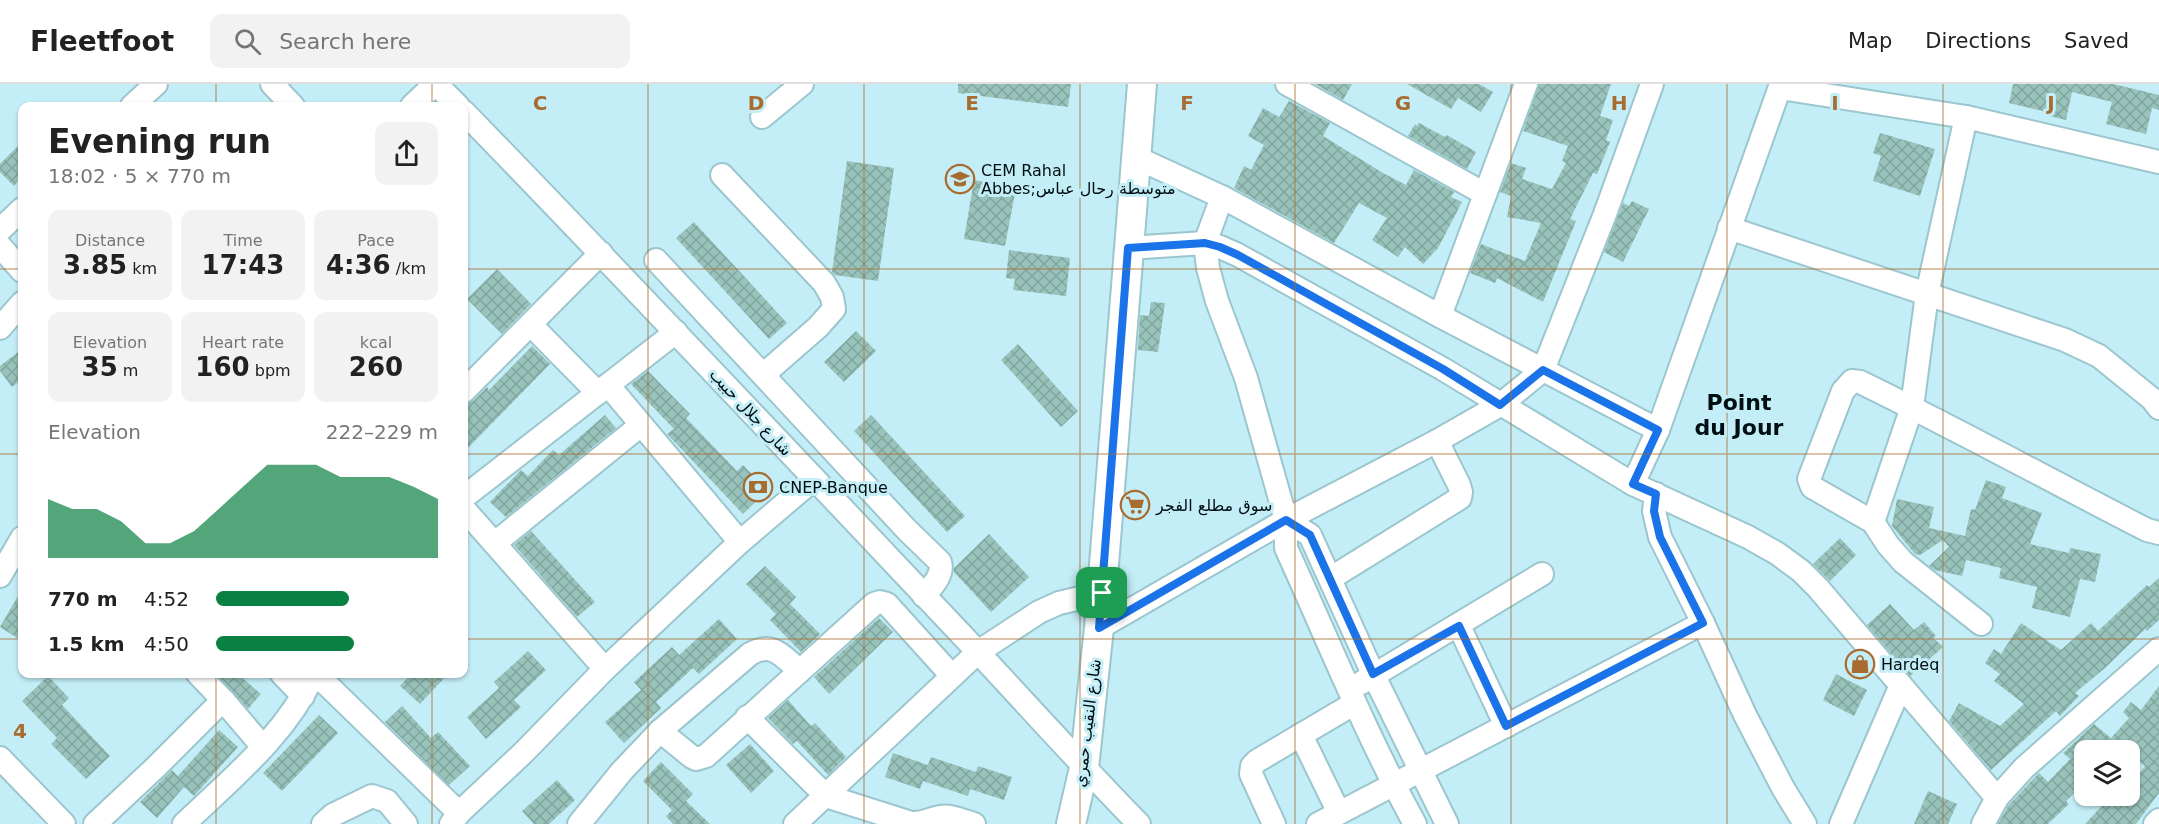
<!DOCTYPE html>
<html lang="en">
<head>
<meta charset="utf-8">
<style>
	body { margin:0; font-family:"DejaVu Sans",Cairo,sans-serif; background:#f2f2f2; color:#222; height:100vh; display:flex; flex-direction:column; font-size:22px; white-space:nowrap }
	* { box-sizing:border-box; margin:0 }
	p { font-size:20px; color:#767676 }
	.icon { flex:none; width:33px; height:33px; fill:none; stroke:currentColor; stroke-width:2; stroke-linecap:round; stroke-linejoin:round }
	.map { position:relative; flex:1; overflow:hidden }
	.panel { position:absolute; left:18px; top:18px; width:450px; height:576px; display:flex; flex-direction:column; background:#fff; border-radius:12px; box-shadow:0 2px 4px #0004 }
	.panel>* { flex:none }
	.buttons { position:absolute; left:2074px; top:656px; display:grid; gap:12px }
	.buttons a { display:grid; place-items:center; width:66px; height:66px; border-radius:12px; background:#fff; box-shadow:0 2px 4px #0004; font-size:30px }
	.pin { position:absolute; display:grid; place-items:center; width:51px; height:51px; color:#fff; margin:-26px; border-radius:12px; box-shadow:0 3px 9px #0006 }
	.round { display:grid; place-items:center; flex:none; width:63px; height:63px; border-radius:12px; background:#f2f2f2 }
	.head { display:flex; align-items:center; justify-content:space-between; height:102px; padding:0 30px }
	h1 { font-size:33px; font-weight:600; line-height:45px }
	.stats { display:grid; grid-template-columns:repeat(3,1fr); gap:9px; height:102px; padding:6px 30px }
	.stats div { display:grid; align-content:center; border-radius:12px; background:#f2f2f2; text-align:center }
	.stats b { font-size:26px; font-weight:600 }
	.stats small { font-size:16px; font-weight:400 }
	.stats p { font-size:16px }
	.chart { height:168px; padding:12px 30px }
	.chart p { display:flex; justify-content:space-between }
	.chart svg { width:100%; height:108px; margin-top:6px; fill:#0b8043; opacity:.7 }
	ul { padding:0 30px; list-style:none; font-size:20px }
	li { display:grid; grid-template-columns:96px 72px 1fr; align-items:center; height:45px }
	li i { height:15px; border-radius:8px; background:#0b8043 }
	header { display:flex; align-items:center; gap:36px; box-sizing:border-box; height:84px; padding:0 30px; background:#fff; border-bottom:2px solid #e0e0e0 }
	header strong { font-size:28px }
	nav { display:flex; gap:33px; margin-inline-start:auto; font-size:21px }
	.search { width:420px; height:54px; background:#f2f2f2; display:flex; align-items:center; gap:15px; box-sizing:border-box; padding:0 21px; border-radius:12px; color:#767676; font-size:22px }
	.map>svg:first-child { display:block }
</style>
</head>
<body>
<header>
<strong>Fleetfoot</strong>
<div class="search"><svg class="icon" aria-label="search" viewBox="0 0 24 24"><circle cx="10" cy="10" r="6"/><path d="M15 15l6 6"/></svg>Search here</div>
<nav><a>Map</a><a>Directions</a><a>Saved</a></nav>
</header>
<div class="map">
<svg width="2159" height="740" viewBox="0 0 2159 740">
	<defs>
		<pattern id="building-cross-hatch" width="8" height="8" patternUnits="userSpaceOnUse" patternTransform="scale(1.5)"><rect width="8" height="8" fill="#98c2ba"/><path d="M0 0l8 8M0 8l8-8" fill="none" stroke="#81a69f"/></pattern>
	</defs>
	<rect width="100%" height="100%" fill="#c4eef7"/>
	<g fill="url(#building-cross-hatch)">
		<polygon points="958,0 1071,0 1068,23 958,9"/>
		<polygon points="1315,0 1352,0 1343,16"/>
		<polygon points="1407,0 1479,0 1493,8 1481,28 1458,14 1451,25"/>
		<polygon points="1539,0 1611,0 1600,32 1613,36 1606,56 1610,58 1597,90 1593,89 1570,135 1576,137 1543,218 1497,194 1495,199 1470,189 1481,160 1525,177 1541,139 1507,133 1511,112 1500,108 1511,79 1526,84 1522,95 1552,105 1566,79 1562,77 1568,62 1523,47"/>
		<polygon points="2013,0 2113,0 2159,11 2159,26 2152,24 2146,50 2106,40 2112,18 2072,8 2066,36 2046,31 2047,28 2009,19"/>
		<polygon points="1289,17 1330,39 1323,52 1383,89 1406,101 1414,86 1454,108 1451,113 1462,118 1438,164 1423,180 1405,163 1398,173 1372,156 1387,134 1359,119 1334,159 1234,104 1244,82 1251,86 1264,61 1248,52 1263,24 1279,33"/>
		<polygon points="1419,39 1445,53 1447,51 1476,68 1467,85 1408,52 1415,40 1417,42"/>
		<polygon points="1880,49 1935,65 1920,112 1873,97 1881,72 1873,69"/>
		<polygon points="22,58 22,93 14,102 0,88 0,80"/>
		<polygon points="847,77 894,84 878,197 835,191 832,188"/>
		<polygon points="974,96 1016,104 1005,162 964,155"/>
		<polygon points="1632,117 1649,125 1623,178 1604,168 1623,119 1629,122"/>
		<polygon points="694,138 787,239 769,255 676,154"/>
		<polygon points="1009,166 1070,174 1066,212 1013,206 1015,195 1006,194"/>
		<polygon points="497,185 531,220 502,250 467,215"/>
		<polygon points="1151,218 1165,219 1158,268 1138,266 1140,231 1149,232"/>
		<polygon points="856,247 876,267 844,298 824,278"/>
		<polygon points="1018,260 1078,327 1061,343 1001,276"/>
		<polygon points="532,262 550,280 464,368 464,320 473,317 487,303 489,306"/>
		<polygon points="22,265 22,295 12,303 0,287 0,282"/>
		<polygon points="648,287 690,330 686,334 737,387 743,381 768,406 743,430 669,352 667,350 674,345 631,300"/>
		<polygon points="605,331 616,344 506,433 490,418 521,386 528,392 553,366 559,371"/>
		<polygon points="871,331 965,432 947,448 854,347"/>
		<polygon points="1986,396 2006,403 2002,414 2042,429 2030,460 2069,469 2070,464 2101,470 2095,498 2080,495 2070,533 2032,524 2037,503 1999,494 2001,484 1966,476 1962,492 1935,486 1929,482 1949,463 1943,456 1920,471 1915,470 1892,442 1897,415 1934,423 1929,444 1965,452 1971,425 1975,426"/>
		<polygon points="531,447 595,518 577,533 514,461"/>
		<polygon points="989,450 1029,493 991,528 954,488 954,484"/>
		<polygon points="1840,454 1856,471 1830,497 1813,480"/>
		<polygon points="765,482 796,513 790,520 820,550 801,568 770,536 776,530 746,500"/>
		<polygon points="2159,494 2159,536 2147,547 2145,545 2105,584 2075,609 2079,612 2060,632 2056,627 1991,686 1949,637 1959,619 2000,642 2024,620 1994,597 2000,590 1985,579 1994,565 2001,570 2021,539 2061,566 2091,539 2098,547 2147,501 2149,503"/>
		<polygon points="22,505 22,557 0,543"/>
		<polygon points="1890,520 1914,546 1924,538 1936,552 1933,554 1943,563 1910,592 1867,541"/>
		<polygon points="879,534 893,548 829,610 814,593"/>
		<polygon points="719,535 737,555 699,590 693,584 656,618 661,624 624,659 605,638 641,606 634,598 672,563 679,571"/>
		<polygon points="528,567 546,586 514,616 521,623 486,655 467,633 499,604 494,598"/>
		<polygon points="216,590 238,590 261,610 248,625"/>
		<polygon points="411,590 448,590 420,620 400,602"/>
		<polygon points="1836,590 1867,606 1854,632 1823,616"/>
		<polygon points="48,592 69,614 62,621 110,672 86,695 51,660 57,654 22,617"/>
		<polygon points="2159,602 2159,709 2136,740 2085,740 2112,711 2130,711 2130,702 2145,682 2130,669 2130,666 2085,666 2085,699 2066,717 2069,720 2048,740 1998,740 2008,722 2034,694 2039,689 2048,698 2070,675 2063,669 2094,640 2111,654 2129,634 2123,628 2131,618 2141,626"/>
		<polygon points="788,616 811,642 815,639 846,673 828,691 797,657 793,660 768,634"/>
		<polygon points="402,622 431,654 438,648 470,682 449,701 385,638"/>
		<polygon points="319,631 338,649 282,707 263,689"/>
		<polygon points="219,646 238,663 194,712 184,703 157,734 140,718 172,686 178,692"/>
		<polygon points="750,660 774,687 751,709 726,681"/>
		<polygon points="893,669 928,681 931,673 976,688 978,682 1012,693 1004,716 970,705 968,712 923,697 920,705 885,693"/>
		<polygon points="661,678 693,710 686,717 710,740 673,740 666,732 672,726 643,697"/>
		<polygon points="557,696 575,716 549,740 534,740 522,727"/>
		<polygon points="1928,707 1957,720 1948,740 1914,740"/>
	</g>
	<g fill="none" stroke-linecap="round" stroke-linejoin="round">
		<g stroke="#9cc6ce" stroke-width="26">
			<g id="minor">
				<polyline points="272,0 293,22"/>
				<polyline points="436,0 458,22"/>
				<polyline points="1287,0 1485,110"/>
				<polyline points="1780,4 1966,33 2159,78"/>
				<polyline points="132,22 156,0"/>
				<polyline points="412,22 435,0"/>
				<path d="M464,28c173,178 343,359 513,539 54,58 107,117 162,173"/>
				<polyline points="762,33 802,0"/>
				<polyline points="1135,73 1222,113 1440,232 1658,346"/>
				<polyline points="722,91 824,199 832,213 834,225 818,243 763,291"/>
				<path d="M1222,113l-17,46 3,25 9,33 29,77 40,142v28c42,92 80,187 129,276"/>
				<polyline points="1729,144 2065,256 2099,272 2152,315 2159,324"/>
				<polyline points="0,146 22,125"/>
				<polyline points="0,162 22,187"/>
				<polyline points="1128,164 1205,159 1220,163 1238,171 1443,285 1633,400 1748,453 1778,470 1801,487 1818,504 1997,714"/>
				<path d="M656,176l251,270 33,32c4,13 -8,24 -16,34"/>
				<polyline points="1440,232 1526,0"/>
				<polyline points="531,241 598,309"/>
				<polyline points="0,244 22,219"/>
				<polyline points="608,301 740,458"/>
				<polyline points="464,307 601,169"/>
				<polyline points="1633,400 1658,346 1781,0"/>
				<polyline points="1656,410 1654,427 1660,453 1703,539 1745,631 1783,704 1805,740"/>
				<polyline points="464,413 676,248"/>
				<polyline points="464,425 605,585"/>
				<polyline points="1286,436 1310,451 1373,590 1447,740"/>
				<polyline points="1873,438 1912,323 1927,210 1966,33"/>
				<polyline points="495,459 641,341"/>
				<polyline points="0,492 22,454"/>
				<polyline points="1331,494 1460,414 1461,408 1459,401 1437,357"/>
				<path d="M1981,540l-78,-62 -15,-17 -15,-23 -61,-35 -3,-8 34,-88 9,-10 8,1c97,47 191,99 287,148l12,3"/>
				<polyline points="1459,542 1506,642"/>
				<polyline points="1099,544 1286,436 1437,357 1500,321 1543,286 1605,130 1652,0"/>
				<polyline points="198,590 223,616 263,663"/>
				<polyline points="282,590 303,612"/>
				<polyline points="316,590 459,729"/>
				<polyline points="1361,599 1542,490"/>
				<path d="M747,633l79,79 85,27c12,1 18,-4 29,-6 11,-2 23,4 34,7"/>
				<polyline points="660,647 692,673 696,675 706,672 874,520 880,518 887,520 952,592"/>
				<polyline points="1301,651 1339,729"/>
				<polyline points="0,674 64,740"/>
				<polyline points="95,740 156,683 223,616"/>
				<path d="M184,740c48,-46 102,-89 130,-150"/>
				<polyline points="323,740 333,731 372,712 387,717 406,740"/>
				<polyline points="451,740 459,729 523,669 605,585 740,458 814,395"/>
				<path d="M579,740l43,-53 38,-40 90,-77c23,-13 32,2 50,17"/>
				<polyline points="795,740 978,568 1039,528 1059,519 1102,509"/>
				<polyline points="1274,740 1251,690 1252,682 1257,677 1355,619"/>
				<polyline points="1318,740 1703,539"/>
				<polyline points="1841,740 1901,601"/>
				<polyline points="1983,740 1997,714 2024,684 2159,565"/>
				<polyline points="2155,740 2159,736"/>
			</g>
		</g>
		<g stroke="#9cc6ce" stroke-width="32">
			<polyline id="major" points="1071,740 1084,684 1099,544 1142,0"/>
		</g>
		<use href="#minor" stroke="#fff" stroke-width="22"/>
		<use href="#major" stroke="#fff" stroke-width="28"/>
	</g>
	<g fill="none" stroke-linecap="round" stroke-linejoin="round">
		<g stroke="#fff" stroke-width="12">
			<polygon id="route" points="1205,159 1220,163 1238,171 1443,285 1500,321 1543,286 1658,346 1633,400 1656,410 1654,427 1660,453 1703,539 1506,642 1459,542 1373,590 1310,451 1286,436 1099,544 1128,164"/>
		</g>
		<use href="#route" stroke="#1a73e8" stroke-width="8"/>
	</g>
	<path fill="none" stroke="#a96c30" stroke-width="1.5" stroke-opacity="0.55" d="M216,0v22M432,0v22M648,0v740M864,0v740M1080,0v740M1295,0v740M1511,0v740M1727,0v740M1943,0v740M0,185h22M464,185h1695M0,370h22M464,370h1695M0,555h22M464,555h1695M216,590v150M432,590v150"/>
	<defs>
		<g id="school-ring" transform="scale(1.5)"><circle r="9.5" fill="#c4eef7" stroke="#a96c30" stroke-width="1.5"/><path d="M0-5L7-2L0 1L-7-2ZM-4 1L0 2.5L4 1V4Q0 6-4 4Z" fill="#a96c30"/></g>
		<g id="bank-ring" transform="scale(1.5)"><circle r="9.5" fill="#c4eef7" stroke="#a96c30" stroke-width="1.5"/><path d="M-6-4H6V4H-6ZM0-2.3a2.3 2.3 0 1 0 0 4.6a2.3 2.3 0 1 0 0-4.6Z" fill="#a96c30"/></g>
		<g id="supermarket-ring" transform="scale(1.5)"><circle r="9.5" fill="#c4eef7" stroke="#a96c30" stroke-width="1.5"/><path d="M-6-5.5h2.5l.6 2H6L4.5 2H-2.5L-4.4-4H-6ZM-1.5 3.2a1.3 1.3 0 1 0 .1 0ZM3 3.2a1.3 1.3 0 1 0 .1 0Z" fill="#a96c30"/></g>
		<g id="shop-ring" transform="scale(1.5)"><circle r="9.5" fill="#c4eef7" stroke="#a96c30" stroke-width="1.5"/><path d="M-5-2.5h2.3a2.7 3.5 0 0 1 5.4 0H5L5.5 6h-11ZM-1.5-2.5h3a1.5 2.3 0 0 0-3 0Z" fill="#a96c30"/></g>
	</defs>
	<g fill-rule="evenodd">
		<use href="#school-ring" x="960" y="95"/>
		<use href="#bank-ring" x="758" y="403"/>
		<use href="#supermarket-ring" x="1135" y="421"/>
		<use href="#shop-ring" x="1860" y="580"/>
	</g>
	<g text-anchor="middle" stroke-width="6" stroke-linejoin="round" paint-order="stroke">
		<g font-size="16" fill="#010e11" stroke="#c4eef7" text-anchor="start">
			<text x="981" y="92">CEM Rahal<tspan x="981" dy="18">Abbes;متوسطة رحال عباس</tspan></text>
			<text x="779" y="409">CNEP-Banque</text>
			<text x="1156" y="427">سوق مطلع الفجر</text>
			<text x="1881" y="586">Hardeq</text>
		</g>
		<g font-size="16" fill="#010e11" stroke="#c4eef7">
			<text transform="translate(751 328) rotate(47)" y="6">شارع جلال حبيب</text>
			<text transform="translate(1087 639) rotate(-83)" y="6">شارع النقيب حمري</text>
		</g>
		<g font-size="22" font-weight="bold" fill="#010e11" stroke="#c4eef7">
			<text x="1739" y="326">Point<tspan x="1739" dy="25">du Jour</tspan></text>
		</g>
	</g>
	<g font-size="20" text-anchor="middle" font-weight="bold" fill="#a96c30" stroke="#c4eef7" stroke-width="6" stroke-linejoin="round" paint-order="stroke">
		<text x="540" y="26">C</text>
		<text x="756" y="26">D</text>
		<text x="972" y="26">E</text>
		<text x="1187" y="26">F</text>
		<text x="1403" y="26">G</text>
		<text x="1619" y="26">H</text>
		<text x="1835" y="26">I</text>
		<text x="2051" y="26">J</text>
		<text x="20" y="654">4</text>
	</g>
</svg>
<div class="buttons">
<a><svg class="icon" aria-label="layers" viewBox="0 0 24 24"><path d="M12 4l9 5-9 5-9-5zM3 14l9 5 9-5"/></svg></a>
</div>
<div class="pin" style="left:1102px;top:509px;background:#1e9e55"><svg class="icon" aria-label="arrive" viewBox="0 0 24 24"><path d="M6 21V4h12l-3 4 3 4H6"/></svg></div>
<section class="panel">
<div class="head"><div><h1>Evening run</h1><p>18:02 · 5 × 770 m</p></div><a class="round"><svg class="icon" aria-label="share" viewBox="0 0 24 24"><path d="M12 15V3M7 8l5-5 5 5M5 13v7h14v-7"/></svg></a></div>
<div class="stats">
<div><p>Distance</p><b>3.85<small> km</small></b></div>
<div><p>Time</p><b>17:43</b></div>
<div><p>Pace</p><b>4:36<small> /km</small></b></div>
</div>
<div class="stats">
<div><p>Elevation</p><b>35<small> m</small></b></div>
<div><p>Heart rate</p><b>160<small> bpm</small></b></div>
<div><p>kcal</p><b>260</b></div>
</div>
<div class="chart"><p><span>Elevation</span>222–229 m</p>
<svg viewBox="0 0 160 44" preserveAspectRatio="none"><path d="M0 44V20L10 24L20 24L30 29L40 38L50 38L60 33L70 24L80 15L90 6L100 6L110 6L120 11L130 11L140 11L150 15L160 20V44z"/></svg>
</div>
<ul>
<li><b>770 m</b>4:52<i style="width:60%"></i></li>
<li><b>1.5 km</b>4:50<i style="width:62%"></i></li>
</ul>
</section>
</div>
</body>
</html>
